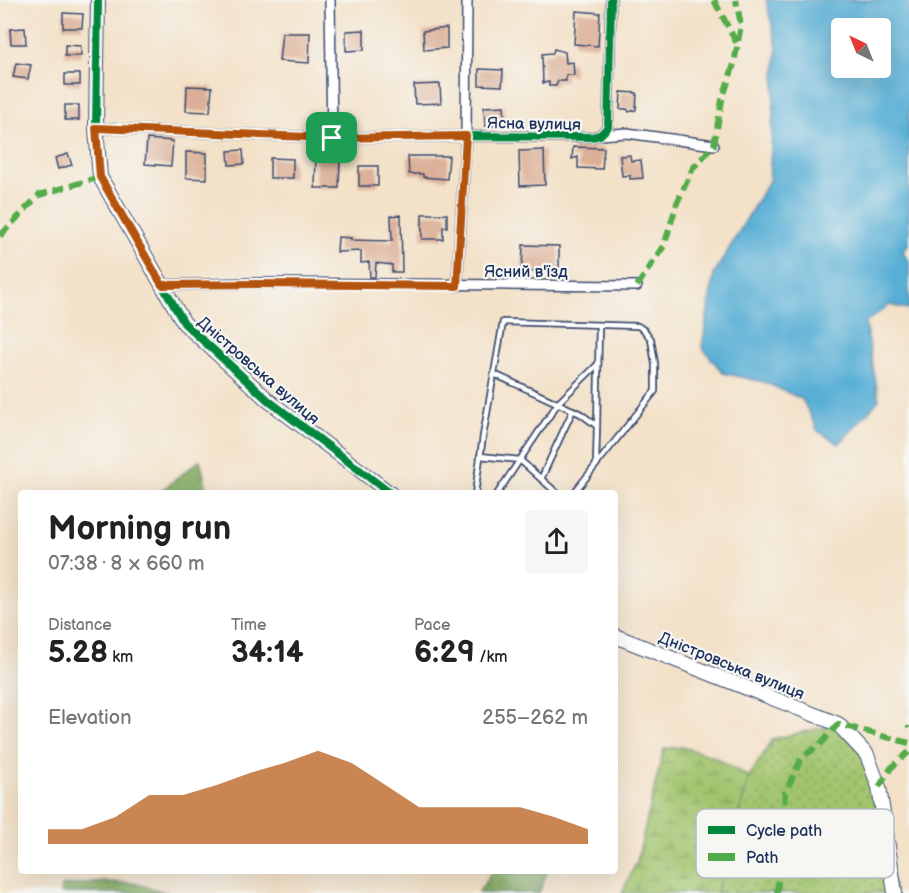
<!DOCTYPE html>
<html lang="en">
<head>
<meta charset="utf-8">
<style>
	body { margin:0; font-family:"Balsamiq Sans",sans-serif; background:#f6f6f6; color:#222; height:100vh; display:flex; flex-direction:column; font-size:22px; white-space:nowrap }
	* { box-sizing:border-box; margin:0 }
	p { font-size:20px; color:#767676 }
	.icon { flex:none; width:33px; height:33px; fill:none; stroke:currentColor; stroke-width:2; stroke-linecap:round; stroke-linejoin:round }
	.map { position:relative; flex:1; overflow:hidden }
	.side { position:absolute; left:18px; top:490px; width:600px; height:384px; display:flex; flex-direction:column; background:#fff; border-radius:6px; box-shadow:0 6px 24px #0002 }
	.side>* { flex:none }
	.needle { width:39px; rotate:317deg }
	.controls { position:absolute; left:831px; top:18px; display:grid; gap:12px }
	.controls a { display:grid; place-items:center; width:60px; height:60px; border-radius:6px; background:#fff; box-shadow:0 6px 24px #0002; font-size:30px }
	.pin { position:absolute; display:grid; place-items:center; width:51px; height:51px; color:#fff; margin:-26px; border-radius:12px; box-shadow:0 3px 9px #0006 }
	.round { display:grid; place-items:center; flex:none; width:63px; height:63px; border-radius:6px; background:#f6f6f6 }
	.summary { display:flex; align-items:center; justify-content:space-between; height:102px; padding:0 30px }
	h1 { font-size:33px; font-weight:600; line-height:45px }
	.metrics { display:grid; grid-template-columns:repeat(3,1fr); gap:9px; height:102px; padding:6px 30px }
	.metrics div { display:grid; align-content:center }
	.metrics b { font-size:30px; font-weight:600 }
	.metrics small { font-size:16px; font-weight:400 }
	.metrics p { font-size:16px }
	.chart { height:168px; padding:12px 30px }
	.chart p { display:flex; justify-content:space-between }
	.chart svg { width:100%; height:108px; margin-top:6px; fill:#b45309; opacity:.7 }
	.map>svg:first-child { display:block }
</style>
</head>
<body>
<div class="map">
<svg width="909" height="893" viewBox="0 0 909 893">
	<defs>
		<pattern id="grass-dots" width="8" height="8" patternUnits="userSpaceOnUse" patternTransform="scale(1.5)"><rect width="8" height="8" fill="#a1c46d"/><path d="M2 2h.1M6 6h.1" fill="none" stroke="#82a05d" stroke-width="1.8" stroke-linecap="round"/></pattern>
		<pattern id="forest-crowns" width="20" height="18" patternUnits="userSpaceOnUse" patternTransform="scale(1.5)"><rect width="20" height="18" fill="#80aa60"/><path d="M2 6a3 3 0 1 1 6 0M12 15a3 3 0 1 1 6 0" fill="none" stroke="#688b52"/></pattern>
		<pattern id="wetland-marsh" width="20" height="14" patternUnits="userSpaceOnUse" patternTransform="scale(1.5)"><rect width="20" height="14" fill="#a1c46d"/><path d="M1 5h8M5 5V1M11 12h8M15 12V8" fill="none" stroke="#82a05d"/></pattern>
	</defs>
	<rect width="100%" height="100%" fill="#f6f6f2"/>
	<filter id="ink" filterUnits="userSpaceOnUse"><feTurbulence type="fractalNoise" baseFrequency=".0167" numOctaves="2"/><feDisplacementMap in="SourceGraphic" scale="12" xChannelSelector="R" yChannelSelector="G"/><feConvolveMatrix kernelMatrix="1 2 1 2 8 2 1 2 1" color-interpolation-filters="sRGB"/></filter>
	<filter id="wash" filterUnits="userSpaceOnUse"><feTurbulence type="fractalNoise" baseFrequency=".008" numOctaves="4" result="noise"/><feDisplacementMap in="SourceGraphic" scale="24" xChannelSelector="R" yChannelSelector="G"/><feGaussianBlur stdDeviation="1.35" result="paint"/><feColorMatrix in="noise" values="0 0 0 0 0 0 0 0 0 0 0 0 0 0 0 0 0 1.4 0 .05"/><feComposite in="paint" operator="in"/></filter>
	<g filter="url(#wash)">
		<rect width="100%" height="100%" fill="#f3e1c8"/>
		<polygon fill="url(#grass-dots)" stroke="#5e7a66" stroke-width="1.5" points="838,724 867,755 895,893 717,893 749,777 773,739"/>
		<g fill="url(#forest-crowns)" stroke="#4e6c5f" stroke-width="1.5">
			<polygon points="200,460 208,493 158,493"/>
			<polygon points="492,872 547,872 539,893 478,893"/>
			<polygon points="106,882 133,883 169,893 60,893 61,886"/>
		</g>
		<polygon fill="url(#wetland-marsh)" stroke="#5e7a66" stroke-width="1.5" points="682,747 712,756 749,777 717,893 622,893 637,861 664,749"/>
		<path fill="#58afd5" stroke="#3a6f9a" stroke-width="1.5" fill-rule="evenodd" d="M766,0h143v243l-6,9 6,9v48l-20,-4 -24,18 14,77 -40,44 -21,-13 -16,-32 -38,-17 -41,-9 -21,-26 12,-73 55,-93 8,-135zM842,28h38v40h-38z"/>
		<g id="blocks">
			<g fill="#dcb098">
				<polygon points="576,11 600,13 598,46 574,44"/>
				<polygon points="63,13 83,14 82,28 63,28"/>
				<polygon points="25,28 26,44 11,44 10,29"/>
				<polygon points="447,28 447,48 424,50 423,31"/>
				<polygon points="364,30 364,50 346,51 346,31"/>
				<polygon points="282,33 310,33 309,63 279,61"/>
				<polygon points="65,45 81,46 81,56 65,56"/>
				<polygon points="554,49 565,52 566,63 573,62 574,75 566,75 566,81 558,81 556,86 549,86 549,82 543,83 542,54 553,53"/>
				<polygon points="16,63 31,65 28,79 13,77"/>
				<polygon points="479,69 503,70 502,86 479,85"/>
				<rect x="65" y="74" width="15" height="11"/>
				<polygon points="440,84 441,103 415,104 414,85"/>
				<polygon points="187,86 212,87 210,112 186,111"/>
				<polygon points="621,92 637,93 636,110 629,112 627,109 620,109"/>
				<rect x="65" y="105" width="14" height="15"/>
				<polygon points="504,106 505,125 485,126 484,107"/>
				<polygon points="147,139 173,141 171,166 145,164"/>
				<polygon points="573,147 604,148 602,169 578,168 578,157 572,159"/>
				<polygon points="243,150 244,164 229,165 228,151"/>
				<polygon points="544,150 545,185 520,186 519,151"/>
				<polygon points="186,152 207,153 207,179 186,178"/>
				<polygon points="68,154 72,165 58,169 55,158"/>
				<polygon points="630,155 631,161 641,160 643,178 630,179 630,175 622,176 620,156"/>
				<polygon points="408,156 449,156 447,179 423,177 423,174 409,174"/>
				<polygon points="316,157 340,157 339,188 315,188"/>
				<polygon points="270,158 293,159 293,178 270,178"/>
				<rect x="359" y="166" width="19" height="20"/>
				<polygon points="422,214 447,214 447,227 443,227 443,239 422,239"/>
				<polygon points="401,215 402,272 392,272 392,265 376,263 375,277 370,277 369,262 361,263 361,251 337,252 338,237 351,238 351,240 392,241 391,216"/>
				<polygon points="523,245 559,246 559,271 522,271"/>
			</g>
		</g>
	</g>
	<g filter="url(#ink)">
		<use href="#blocks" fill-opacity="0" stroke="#3b4a6e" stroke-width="1.5"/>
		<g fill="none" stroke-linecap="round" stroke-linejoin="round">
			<g stroke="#3b4a6e" stroke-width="8">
				<g id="lane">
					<polyline points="494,374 581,414 597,426 596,464"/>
					<polyline points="597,426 599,325"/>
					<polyline points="480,456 520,460 558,494"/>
					<polyline points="541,479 573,410"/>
					<polyline points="475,494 483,436 503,322 638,326 644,330 651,339 655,364 655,391 573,494"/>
					<polyline points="497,494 558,403 598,364"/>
				</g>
			</g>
			<g stroke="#3b4a6e" stroke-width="12">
				<g id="street">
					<polyline points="330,0 332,138"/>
					<polyline points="96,128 332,138 466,136 592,137 600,135 608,127 611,0"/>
					<polyline points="600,135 627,133 714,145"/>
					<polyline points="162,285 259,283 637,286"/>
					<polyline points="457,286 466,136 467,0"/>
				</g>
			</g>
			<g stroke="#3b4a6e" stroke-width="16">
				<g id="secondary">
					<polyline points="98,0 96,128 100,177 184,323 269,401 391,494"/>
					<polyline points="615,636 838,724 867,755 879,787 895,893"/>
				</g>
			</g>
			<use href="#lane" stroke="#fff" stroke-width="4.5"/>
			<use href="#street" stroke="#fff" stroke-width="9"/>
			<use href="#secondary" stroke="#fff" stroke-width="14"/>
			<g stroke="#52ab49" stroke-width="6" stroke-dasharray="12 6" stroke-linecap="butt">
				<polyline points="714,0 737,44"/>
				<polyline points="0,236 39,195 100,177"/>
				<polyline points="637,286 664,246 677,203 693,168 714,145 722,100 734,64 741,25 736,0"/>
				<polyline points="909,726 909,728"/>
				<polyline points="879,787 891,768 909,752"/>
				<polyline points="777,893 785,793 802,757 820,745 838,724 909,743"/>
			</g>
			<g stroke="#f6f6f2" stroke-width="11">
				<g id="cycleway">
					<polyline points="98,0 96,128 100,177 184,323 269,401 391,494"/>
					<polyline points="96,128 332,138 466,136 592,137 600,135 608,127 611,0"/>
				</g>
			</g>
			<use href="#cycleway" stroke="#00873e" stroke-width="8"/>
		</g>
	</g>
	<g fill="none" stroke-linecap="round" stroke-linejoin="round" filter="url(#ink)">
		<g stroke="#fff" stroke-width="12">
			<polygon id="route" points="96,128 332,138 466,136 457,286 259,284 162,285 100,177"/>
		</g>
		<use href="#route" stroke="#b45309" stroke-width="8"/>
	</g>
	<g text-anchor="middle" stroke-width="4.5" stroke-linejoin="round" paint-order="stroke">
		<g font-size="16" fill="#1b2f5e" stroke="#f6f6f2">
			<text transform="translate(534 123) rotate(1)" y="6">Ясна вулиця</text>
			<text x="526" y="277">Ясний в'їзд</text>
			<text transform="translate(259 370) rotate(41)" y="6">Дністровська вулиця</text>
			<text transform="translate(732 665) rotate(22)" y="6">Дністровська вулиця</text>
		</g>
	</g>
	<rect x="696" y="809" width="198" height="69" rx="9" fill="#f6f6f2" stroke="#b4bac6" stroke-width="1.5"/>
	<rect x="708" y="826" width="27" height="8" fill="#00873e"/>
	<rect x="708" y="853" width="27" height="8" fill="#52ab49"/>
	<g font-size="16" fill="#1b2f5e">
		<text x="746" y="836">Cycle path</text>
		<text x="746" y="863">Path</text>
	</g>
</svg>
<div class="controls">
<a><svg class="needle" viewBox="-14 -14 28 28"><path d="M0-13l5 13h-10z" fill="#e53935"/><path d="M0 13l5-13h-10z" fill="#767676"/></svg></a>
</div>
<div class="pin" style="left:332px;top:138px;background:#1e9e55"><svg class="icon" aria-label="arrive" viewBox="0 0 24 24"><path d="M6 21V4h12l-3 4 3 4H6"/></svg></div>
<section class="side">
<div class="summary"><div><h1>Morning run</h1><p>07:38 · 8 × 660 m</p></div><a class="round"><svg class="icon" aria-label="share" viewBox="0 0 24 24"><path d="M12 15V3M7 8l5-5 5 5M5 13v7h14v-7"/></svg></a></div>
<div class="metrics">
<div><p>Distance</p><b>5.28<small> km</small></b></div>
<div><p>Time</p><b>34:14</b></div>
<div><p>Pace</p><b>6:29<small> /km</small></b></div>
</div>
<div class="chart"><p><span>Elevation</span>255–262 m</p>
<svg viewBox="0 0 160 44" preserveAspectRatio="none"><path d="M0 44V38L10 38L20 33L30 24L40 24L50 20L60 15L70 11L80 6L90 11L100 20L110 29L120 29L130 29L140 29L150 33L160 38V44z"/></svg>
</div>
</section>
</div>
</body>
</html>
